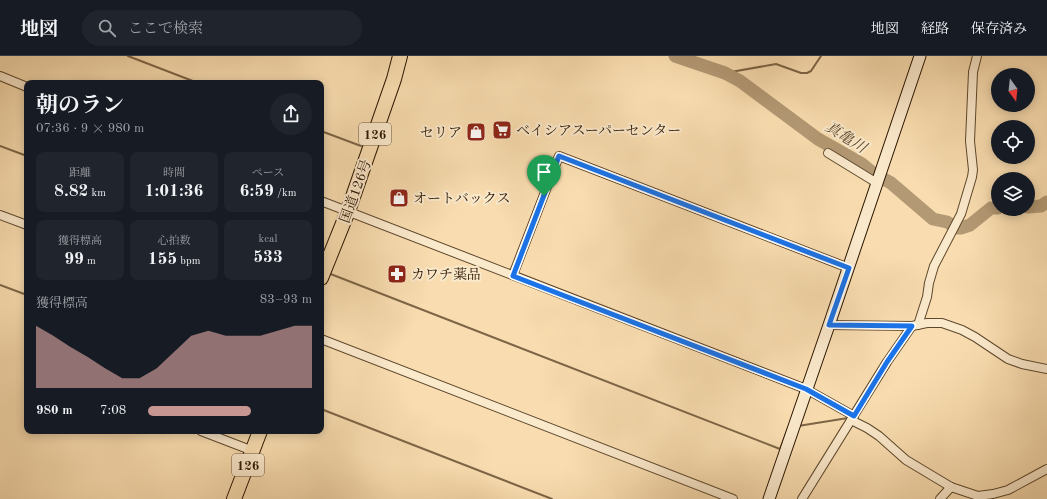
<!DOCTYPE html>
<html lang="ja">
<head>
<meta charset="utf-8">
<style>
	body { margin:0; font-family:"Old Standard TT","Noto Serif JP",serif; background:#20242c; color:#f1f3f6; height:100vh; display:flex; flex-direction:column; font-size:15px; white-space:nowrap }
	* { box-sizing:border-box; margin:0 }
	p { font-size:13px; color:#9ea1a6 }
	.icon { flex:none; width:22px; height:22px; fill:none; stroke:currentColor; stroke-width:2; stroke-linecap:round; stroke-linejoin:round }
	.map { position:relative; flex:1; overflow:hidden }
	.side { position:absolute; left:24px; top:24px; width:300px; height:354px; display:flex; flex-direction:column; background:#171b24; border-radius:8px; box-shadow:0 2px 10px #0003 }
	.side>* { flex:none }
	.needle { width:26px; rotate:165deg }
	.controls { position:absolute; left:991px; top:12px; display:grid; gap:8px }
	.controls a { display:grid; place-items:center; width:44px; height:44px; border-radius:50%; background:#171b24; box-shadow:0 2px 10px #0003; font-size:20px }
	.pin { position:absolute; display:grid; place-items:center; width:34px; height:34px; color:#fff; margin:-41px -17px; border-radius:50% 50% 50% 0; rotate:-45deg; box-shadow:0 0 4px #0007 }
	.pin .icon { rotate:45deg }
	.round { display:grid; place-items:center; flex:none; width:42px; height:42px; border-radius:21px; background:#20242c }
	.overview { display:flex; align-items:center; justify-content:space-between; height:68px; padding:0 12px }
	h1 { font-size:22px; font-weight:700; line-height:30px }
	.stats { display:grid; grid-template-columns:repeat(3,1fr); gap:6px; height:68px; padding:4px 12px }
	.stats div { display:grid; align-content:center; border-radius:8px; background:#20242c; text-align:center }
	.stats b { font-size:17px; font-weight:700 }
	.stats small { font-size:11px; font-weight:400 }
	.stats p { font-size:11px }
	.chart { height:112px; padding:8px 12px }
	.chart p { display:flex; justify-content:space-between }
	.chart svg { width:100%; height:72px; margin-top:4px; fill:#c59692; opacity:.7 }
	ul { padding:0 12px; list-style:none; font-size:13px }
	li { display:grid; grid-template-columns:64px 48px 1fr; align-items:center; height:30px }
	li i { height:10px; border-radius:5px; background:#c59692 }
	header { display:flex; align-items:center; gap:24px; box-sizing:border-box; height:56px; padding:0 20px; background:#171b24; border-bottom:1px solid #363941 }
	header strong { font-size:19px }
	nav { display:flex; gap:22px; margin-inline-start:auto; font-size:14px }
	.search { width:280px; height:36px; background:#20242c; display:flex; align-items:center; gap:10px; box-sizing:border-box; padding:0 14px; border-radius:22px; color:#9ea1a6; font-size:15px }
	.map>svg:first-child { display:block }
</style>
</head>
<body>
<header>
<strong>地図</strong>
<div class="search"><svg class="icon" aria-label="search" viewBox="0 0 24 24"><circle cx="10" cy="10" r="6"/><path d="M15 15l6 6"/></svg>ここで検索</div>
<nav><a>地図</a><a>経路</a><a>保存済み</a></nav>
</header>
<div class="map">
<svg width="1047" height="443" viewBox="0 0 1047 443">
	<rect width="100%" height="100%" fill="#f9ddb0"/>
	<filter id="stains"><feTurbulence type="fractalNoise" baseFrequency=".005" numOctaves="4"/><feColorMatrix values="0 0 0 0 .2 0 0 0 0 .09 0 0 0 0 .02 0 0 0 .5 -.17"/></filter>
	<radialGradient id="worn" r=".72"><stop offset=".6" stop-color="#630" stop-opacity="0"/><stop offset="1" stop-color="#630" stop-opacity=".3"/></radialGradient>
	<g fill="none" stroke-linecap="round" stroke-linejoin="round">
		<g stroke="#7d6546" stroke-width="2">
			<polyline points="128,0 198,27"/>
			<polyline points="725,17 776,8 801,17 807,17 811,15 821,0"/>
			<polyline points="321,75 361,90"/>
			<polyline points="0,90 27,100"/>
			<polyline points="328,217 780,393 788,372 789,371"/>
			<polyline points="0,229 27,239"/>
			<polyline points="321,353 552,443"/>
			<polyline points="798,370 848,362"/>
		</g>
		<g stroke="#b39974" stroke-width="13">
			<polyline points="675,0 725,17 740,25 818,83 862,108 873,117 891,127 933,163 947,166 957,172 961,172 970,169 991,152 998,152"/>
			<polyline points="1028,151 1041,150 1047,146"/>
		</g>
		<g stroke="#5e482c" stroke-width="10">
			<g id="street">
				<polyline points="0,20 27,31"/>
				<polyline points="828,97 877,127"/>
				<polyline points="321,145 806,333 854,360"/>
				<polyline points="0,159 27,169"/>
				<polyline points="513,219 559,100 849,212"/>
				<polyline points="829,269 912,270 927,267 942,267 962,274 975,281 1008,303 1022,308 1047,313"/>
				<polyline points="918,269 927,241 929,227 934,210 961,158 972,121 973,114 970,85 973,16 977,0"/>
				<polyline points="321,283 733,443"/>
				<polyline points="851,364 867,372 879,380 906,404 951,431 978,440 993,438 1008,434 1047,413"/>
				<polyline points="201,375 253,395"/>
				<polyline points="802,443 887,306 912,270"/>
				<polyline points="940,443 951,431"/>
			</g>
		</g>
		<g stroke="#2b1600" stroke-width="13">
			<polyline id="secondary" points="769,443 829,269 920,0"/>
		</g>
		<g stroke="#2b1600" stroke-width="16">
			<g id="highway">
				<polyline points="321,222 348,155 394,23 400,0"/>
				<polyline points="234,443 260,375"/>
			</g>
		</g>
		<use href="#street" stroke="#fbe9cc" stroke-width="8"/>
		<use href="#secondary" stroke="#fbe9cc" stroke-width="11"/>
		<use href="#highway" stroke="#f9ddb0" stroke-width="14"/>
	</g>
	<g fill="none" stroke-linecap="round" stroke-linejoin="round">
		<g stroke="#fff" stroke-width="8">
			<polygon id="route" points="559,100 849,212 829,269 912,270 887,306 854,360 806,333 513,220"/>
		</g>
		<use href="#route" stroke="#1a73e8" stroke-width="5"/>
	</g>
	<defs>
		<g id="supermarket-square" transform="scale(1)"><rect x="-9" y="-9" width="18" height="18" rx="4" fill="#8f2418" stroke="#fbe9cc"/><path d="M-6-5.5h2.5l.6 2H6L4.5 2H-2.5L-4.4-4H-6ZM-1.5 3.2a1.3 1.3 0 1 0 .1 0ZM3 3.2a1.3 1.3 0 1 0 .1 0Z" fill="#fff"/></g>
		<g id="shop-square" transform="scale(1)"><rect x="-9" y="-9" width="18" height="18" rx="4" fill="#8f2418" stroke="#fbe9cc"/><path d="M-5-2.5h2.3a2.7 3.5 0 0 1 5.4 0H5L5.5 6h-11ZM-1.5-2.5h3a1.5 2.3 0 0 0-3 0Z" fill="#fff"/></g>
		<g id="pharmacy-square" transform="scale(1)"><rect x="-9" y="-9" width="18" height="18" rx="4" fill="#8f2418" stroke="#fbe9cc"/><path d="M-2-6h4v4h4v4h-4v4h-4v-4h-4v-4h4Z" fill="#fff"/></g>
	</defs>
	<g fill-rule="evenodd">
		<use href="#supermarket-square" x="502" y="74"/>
		<use href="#shop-square" x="476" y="76"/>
		<use href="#shop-square" x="399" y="142"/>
		<use href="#pharmacy-square" x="397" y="218"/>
	</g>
	<g text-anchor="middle" stroke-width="4" stroke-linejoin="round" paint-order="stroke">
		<g fill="#fbe9cc" stroke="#69553d" stroke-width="1">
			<rect x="359" y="67" width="32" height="22" rx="3"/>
			<rect x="232" y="398" width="32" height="22" rx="3"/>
		</g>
		<g font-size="13" font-weight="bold" fill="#2b1600">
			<text x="375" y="83">126</text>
			<text x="248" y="414">126</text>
		</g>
		<g font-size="14" fill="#2b1600" stroke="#fbe9cc" text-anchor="start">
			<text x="516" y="79">ベイシアスーパーセンター</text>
			<text x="462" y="81" text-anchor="end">セリア</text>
			<text x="413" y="147">オートバックス</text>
			<text x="411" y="223">カワチ薬品</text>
		</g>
		<g font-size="14" fill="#2b1600" stroke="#fbe9cc">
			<text transform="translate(355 135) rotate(-70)" y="5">国道126号</text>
		</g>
		<g font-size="15" font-style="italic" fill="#614a2e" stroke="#fbe9cc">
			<text transform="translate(846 81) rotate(32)" y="5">真亀川</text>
		</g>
	</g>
	<rect width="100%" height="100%" filter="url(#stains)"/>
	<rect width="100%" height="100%" fill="url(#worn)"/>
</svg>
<div class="controls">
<a><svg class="needle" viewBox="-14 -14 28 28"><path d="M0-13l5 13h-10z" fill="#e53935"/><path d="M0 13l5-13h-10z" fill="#9ea1a6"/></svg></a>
<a><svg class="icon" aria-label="locate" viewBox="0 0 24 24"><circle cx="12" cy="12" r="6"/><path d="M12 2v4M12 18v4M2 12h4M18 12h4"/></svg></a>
<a><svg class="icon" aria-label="layers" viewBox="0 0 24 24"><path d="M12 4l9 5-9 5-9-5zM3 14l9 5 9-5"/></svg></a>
</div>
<div class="pin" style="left:544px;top:140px;background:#1e9e55"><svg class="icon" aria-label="arrive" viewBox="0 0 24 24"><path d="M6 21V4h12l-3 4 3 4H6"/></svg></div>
<section class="side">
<div class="overview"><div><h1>朝のラン</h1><p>07:36 · 9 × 980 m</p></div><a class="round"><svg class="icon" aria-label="share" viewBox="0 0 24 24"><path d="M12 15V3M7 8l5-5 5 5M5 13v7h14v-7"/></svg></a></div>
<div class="stats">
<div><p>距離</p><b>8.82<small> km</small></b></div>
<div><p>時間</p><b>1:01:36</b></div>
<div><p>ペース</p><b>6:59<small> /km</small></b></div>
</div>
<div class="stats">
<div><p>獲得標高</p><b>99<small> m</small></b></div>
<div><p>心拍数</p><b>155<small> bpm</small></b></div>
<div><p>kcal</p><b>533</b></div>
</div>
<div class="chart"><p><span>獲得標高</span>83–93 m</p>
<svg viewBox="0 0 160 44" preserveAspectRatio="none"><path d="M0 44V6L10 12L20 19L30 25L40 32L50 38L60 38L70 32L80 22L90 12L100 9L110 12L120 12L130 12L140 9L150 6L160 6V44z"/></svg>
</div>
<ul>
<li><b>980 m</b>7:08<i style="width:63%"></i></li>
</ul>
</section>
</div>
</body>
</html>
